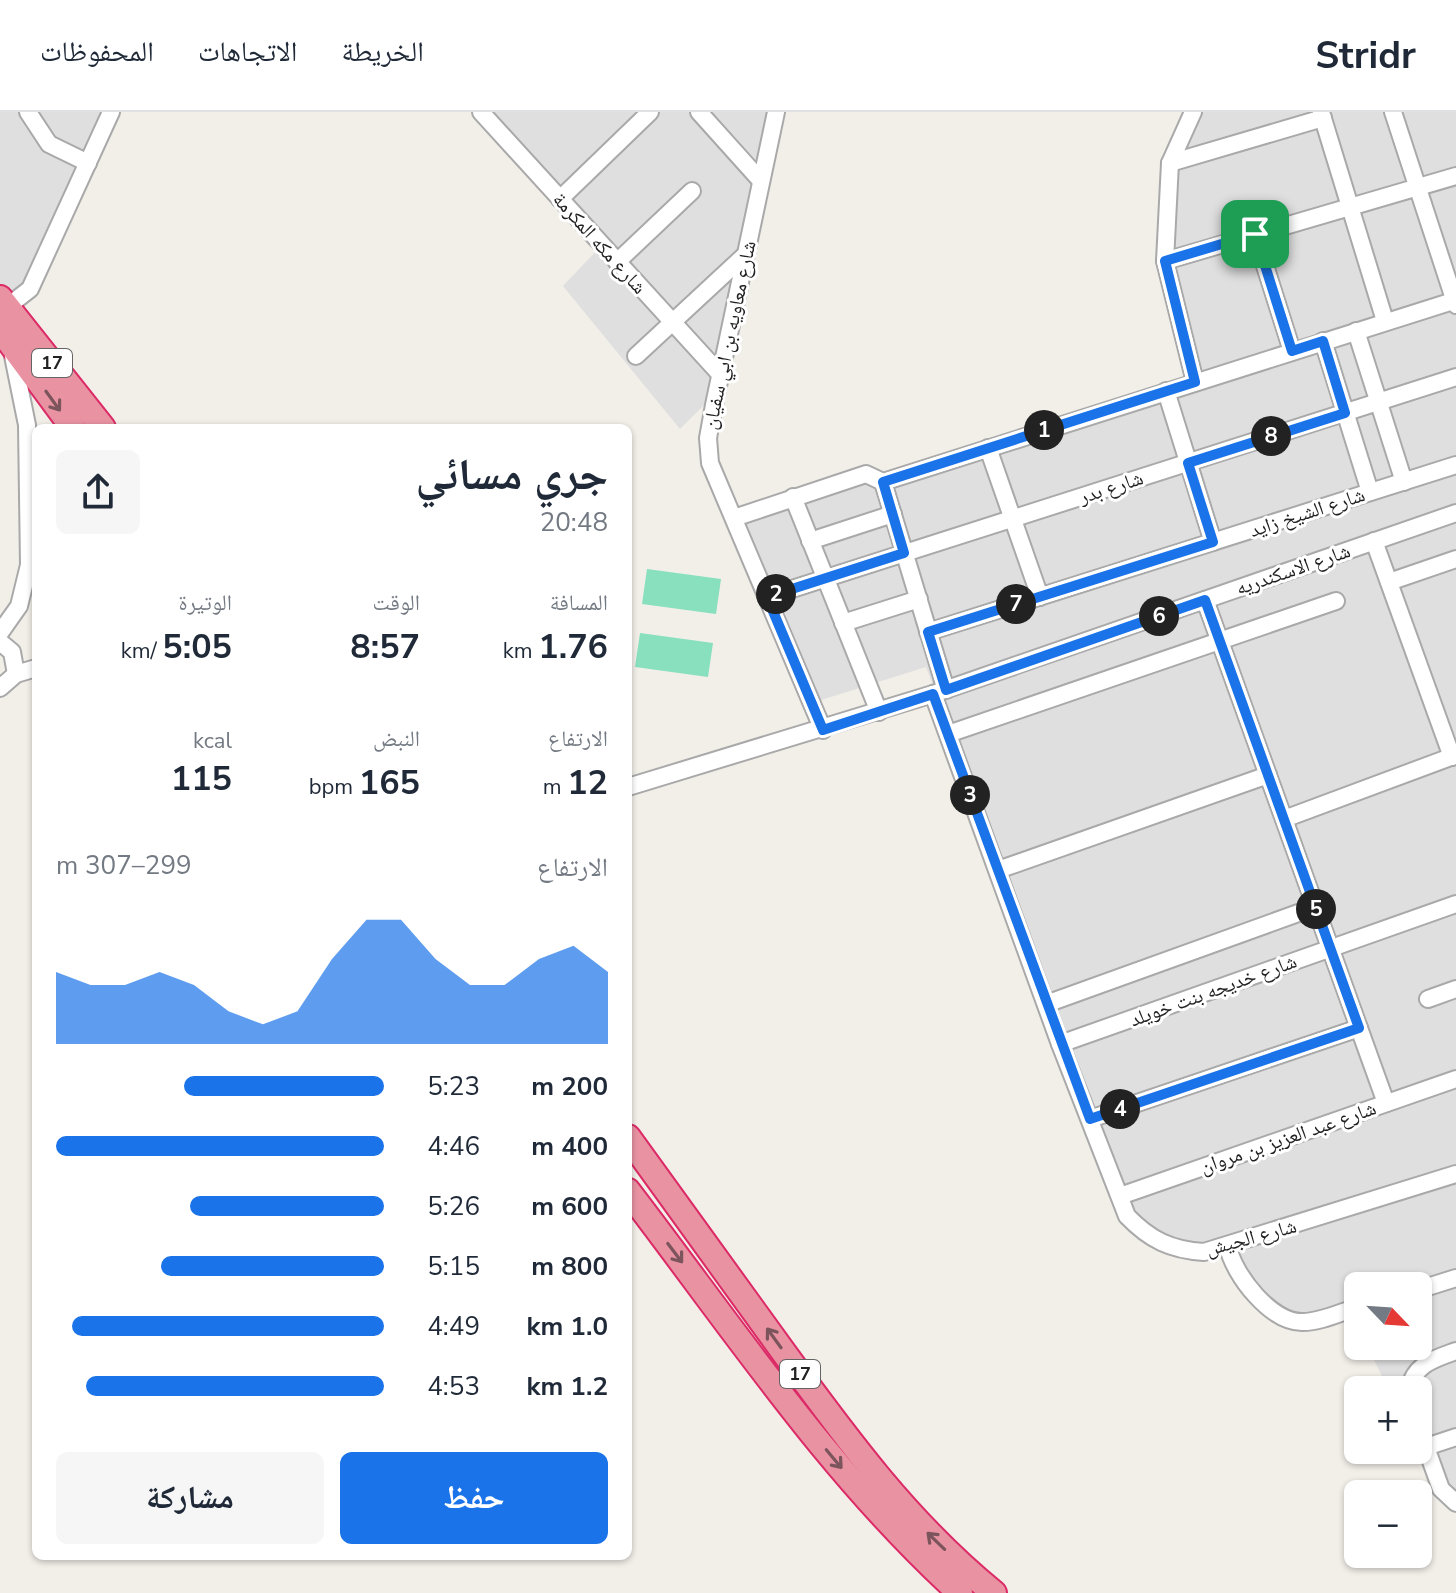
<!DOCTYPE html>
<html lang="ar">
<head>
<meta charset="utf-8">
<style>
	body { margin:0; font-family:"Nunito Sans","Noto Naskh Arabic",sans-serif; background:#f6f6f7; color:#1f2937; direction:rtl; height:100vh; display:flex; flex-direction:column; font-size:30px; white-space:nowrap }
	* { box-sizing:border-box; margin:0 }
	p { font-size:26px; color:#747a83 }
	.icon { flex:none; width:44px; height:44px; fill:none; stroke:currentColor; stroke-width:2; stroke-linecap:round; stroke-linejoin:round }
	.map { position:relative; flex:1; overflow:hidden; direction:ltr }
	.panel { position:absolute; left:32px; top:312px; width:600px; height:1136px; display:flex; flex-direction:column; background:#fff; border-radius:12px; box-shadow:0 2px 6px #0004; direction:rtl }
	.panel>* { flex:none }
	.needle { width:52px; rotate:115deg }
	.tools { position:absolute; left:1344px; top:1160px; display:grid; gap:16px }
	.tools a { display:grid; place-items:center; width:88px; height:88px; border-radius:12px; background:#fff; box-shadow:0 2px 6px #0004; font-size:40px }
	.pin { position:absolute; display:grid; place-items:center; width:68px; height:68px; color:#fff; margin:-34px; border-radius:16px; box-shadow:0 4px 12px #0006 }
	.km { position:absolute; width:40px; height:40px; margin:-20px; border-radius:50%; background:#222; color:#fff; font-size:22px; line-height:40px; text-align:center }
	.round { display:grid; place-items:center; flex:none; width:84px; height:84px; border-radius:12px; background:#f6f6f7 }
	.summary { display:flex; align-items:center; justify-content:space-between; height:136px; padding:0 24px }
	h1 { font-size:44px; font-weight:700; line-height:60px }
	.figures { display:grid; grid-template-columns:repeat(3,1fr); gap:12px; height:136px; padding:8px 24px }
	.figures div { display:grid; align-content:center }
	.figures b { font-size:34px; font-weight:700 }
	.figures small { font-size:22px; font-weight:400 }
	.figures p { font-size:22px }
	.chart { height:224px; padding:16px 24px }
	.chart p { display:flex; justify-content:space-between }
	.chart svg { width:100%; height:144px; margin-top:8px; fill:#1a73e8; opacity:.7 }
	.action { display:flex; gap:16px; margin-top:auto; padding:16px 24px }
	.action a { flex:1; height:92px; border-radius:12px; background:#1a73e8; color:#fff; font-size:32px; font-weight:700; line-height:92px; text-align:center }
	.action a+a { background:#f6f6f7; color:#1f2937 }
	ul { padding:0 24px; list-style:none; font-size:26px }
	li { display:grid; grid-template-columns:128px 96px 1fr; align-items:center; height:60px }
	li i { height:20px; border-radius:10px; background:#1a73e8 }
	header { display:flex; align-items:center; gap:48px; box-sizing:border-box; height:112px; padding:0 40px; background:#fff; border-bottom:2px solid #e0e1e3 }
	header strong { font-size:38px }
	nav { display:flex; gap:44px; margin-inline-start:auto; font-size:28px }
	.map>svg:first-child { display:block }
</style>
</head>
<body>
<header>
<strong>Stridr</strong>
<nav><a>الخريطة</a><a>الاتجاهات</a><a>المحفوظات</a></nav>
</header>
<div class="map">
<svg width="1456" height="1481" viewBox="0 0 1456 1481">
	<rect width="100%" height="100%" fill="#f2efe9"/>
	<g fill="#e0dfdf">
		<polygon points="0,0 110,0 10,209 0,195"/>
		<polygon points="476,0 779,0 717,280 680,317 563,174 601,134"/>
		<polygon points="1196,0 1456,0 1456,1388 1431,1364 1418,1337 1418,1278 1389,1278 1367,1234 1418,1234 1418,1174 1358,1174 1358,1215 1353,1206 1334,1201 1296,1209 1274,1198 1227,1144 1150,1126 1124,1086 926,555 818,589 735,405 991,339 1180,270 1188,258 1167,135 1171,61"/>
	</g>
	<g fill="#88e0be">
		<polygon points="647,457 721,467 716,502 642,492"/>
		<polygon points="640,521 713,531 708,565 635,555"/>
	</g>
	<g fill="none" stroke-linecap="round" stroke-linejoin="round">
		<g stroke="#a9a9a9" stroke-width="20">
			<g id="minor">
				<polyline points="28,0 49,32 88,51"/>
				<polyline points="481,0 720,262"/>
				<polyline points="699,0 761,69"/>
				<polyline points="776,0 714,293 708,326 710,351 823,618"/>
				<polyline points="1193,0 1170,51 1165,149 1195,270"/>
				<polyline points="1321,0 1385,209"/>
				<polyline points="1393,0 1456,193"/>
				<polyline points="1170,51 1323,6"/>
				<polyline points="560,87 650,0"/>
				<polyline points="1255,122 1292,239"/>
				<polyline points="1165,149 1456,64"/>
				<polyline points="617,150 692,79"/>
				<polyline points="7,195 30,177 111,0"/>
				<polyline points="1356,219 1404,370"/>
				<polyline points="1323,229 1370,380"/>
				<polyline points="636,244 745,143"/>
				<polyline points="1166,279 1213,430"/>
				<polyline points="988,336 1040,485"/>
				<polyline points="883,370 946,578"/>
				<polyline points="793,385 879,600"/>
				<polyline points="734,406 866,362 883,370 1456,188"/>
				<polyline points="810,429 893,402"/>
				<polyline points="1374,429 1452,645"/>
				<polyline points="1389,470 1456,447"/>
				<polyline points="767,485 1456,265"/>
				<polyline points="1205,488 1386,991"/>
				<polyline points="843,511 919,487"/>
				<polyline points="928,520 1456,353"/>
				<polyline points="0,521 19,494 29,453 27,313 13,244"/>
				<polyline points="0,530 12,540 16,562"/>
				<polyline points="0,576 16,562 36,556"/>
				<path d="M933,582l127,350 67,172c23,24 44,34 77,36l252,-78"/>
				<polyline points="948,622 1336,489"/>
				<polyline points="628,675 933,582 1456,401"/>
				<polyline points="1284,707 1456,643"/>
				<polyline points="998,758 1268,663"/>
				<polyline points="1428,887 1456,877"/>
				<polyline points="1046,892 1315,795"/>
				<polyline points="1060,932 1456,792"/>
				<polyline points="1090,1007 1359,916"/>
				<polyline points="1120,1084 1456,967"/>
				<path d="M1228,1135c6,28 43,76 75,75 18,0 38,-10 55,-15"/>
				<polyline points="1418,1178 1456,1166"/>
				<path d="M1409,1278c5,-26 25,-31 47,-39"/>
				<polyline points="1418,1313 1441,1377 1456,1391"/>
				<polyline points="1426,1335 1456,1325"/>
			</g>
		</g>
		<g stroke="#dc2a67" stroke-width="28">
			<g id="highway">
				<polyline points="0,186 103,316"/>
				<polyline points="0,217 73,316"/>
				<path d="M628,1025c51,71 103,142 154,213 64,88 127,174 212,243"/>
				<path d="M628,1079c105,137 203,285 332,402"/>
			</g>
		</g>
		<use href="#minor" stroke="#fff" stroke-width="16"/>
		<use href="#highway" stroke="#e892a2" stroke-width="24"/>
	</g>
	<defs><path id="oneway-shaft" d="M-6 0H5M1.5-3L5.5 0L1.5 3" fill="none" stroke-width="1.6" stroke-linecap="round" stroke-linejoin="round" transform="scale(2)"/></defs>
	<g stroke="#7b545c">
		<use href="#oneway-shaft" transform="translate(53 289) rotate(54)"/>
		<use href="#oneway-shaft" transform="translate(675 1141) rotate(53)"/>
		<use href="#oneway-shaft" transform="translate(774 1226) rotate(-126)"/>
		<use href="#oneway-shaft" transform="translate(834 1347) rotate(50)"/>
		<use href="#oneway-shaft" transform="translate(936 1429) rotate(-136)"/>
	</g>
	<g fill="none" stroke-linecap="round" stroke-linejoin="round">
		<g stroke="#fff" stroke-width="16">
			<polygon id="route" points="1255,122 1292,239 1323,229 1345,301 1188,351 1213,430 928,520 946,578 1205,488 1359,916 1090,1007 933,582 823,618 767,485 904,441 883,370 1195,270 1165,149"/>
		</g>
		<use href="#route" stroke="#1a73e8" stroke-width="10"/>
	</g>
	<g text-anchor="middle" stroke-width="6" stroke-linejoin="round" paint-order="stroke">
		<g fill="#fff" stroke="#646464" stroke-width="2">
			<rect x="32" y="237" width="40" height="28" rx="6"/>
			<rect x="780" y="1248" width="40" height="28" rx="6"/>
		</g>
		<g font-size="18" font-weight="bold" fill="#222">
			<text x="52" y="257">17</text>
			<text x="800" y="1268">17</text>
		</g>
		<g font-size="20" fill="#222" stroke="#fff">
			<text transform="translate(600 131) rotate(48)" y="7">شارع مكه المكرمة</text>
			<text transform="translate(729 223) rotate(-78)" y="7">شارع معاويه بن ابي سفيان</text>
			<text transform="translate(1111 375) rotate(-18)" y="7">شارع بدر</text>
			<text transform="translate(1307 400) rotate(-18)" y="7">شارع الشيخ زايد</text>
			<text transform="translate(1293 457) rotate(-19)" y="7">شارع الاسكندريه</text>
			<text transform="translate(1213 878) rotate(-20)" y="7">شارع خديجه بنت خويلد</text>
			<text transform="translate(1288 1025) rotate(-19)" y="7">شارع عبد العزيز بن مروان</text>
			<text transform="translate(1251 1125) rotate(-15)" y="7">شارع الجيش</text>
		</g>
	</g>
</svg>
<div class="tools">
<a><svg class="needle" viewBox="-14 -14 28 28"><path d="M0-13l5 13h-10z" fill="#e53935"/><path d="M0 13l5-13h-10z" fill="#747a83"/></svg></a>
<a>+</a>
<a>−</a>
</div>
<div class="pin" style="left:1255px;top:122px;background:#1e9e55"><svg class="icon" aria-label="arrive" viewBox="0 0 24 24"><path d="M6 21V4h12l-3 4 3 4H6"/></svg></div>
<b class="km" style="left:1044px;top:318px">1</b>
<b class="km" style="left:776px;top:482px">2</b>
<b class="km" style="left:970px;top:683px">3</b>
<b class="km" style="left:1120px;top:997px">4</b>
<b class="km" style="left:1316px;top:797px">5</b>
<b class="km" style="left:1159px;top:504px">6</b>
<b class="km" style="left:1016px;top:492px">7</b>
<b class="km" style="left:1271px;top:324px">8</b>
<section class="panel">
<div class="summary"><div><h1>جري مسائي</h1><p>20:48</p></div><a class="round"><svg class="icon" aria-label="share" viewBox="0 0 24 24"><path d="M12 15V3M7 8l5-5 5 5M5 13v7h14v-7"/></svg></a></div>
<div class="figures">
<div><p>المسافة</p><b>1.76<small> km</small></b></div>
<div><p>الوقت</p><b>8:57</b></div>
<div><p>الوتيرة</p><b>5:05<small> /km</small></b></div>
</div>
<div class="figures">
<div><p>الارتفاع</p><b>12<small> m</small></b></div>
<div><p>النبض</p><b>165<small> bpm</small></b></div>
<div><p>kcal</p><b>115</b></div>
</div>
<div class="chart"><p><span>الارتفاع</span>299–307 m</p>
<svg viewBox="0 0 160 44" preserveAspectRatio="none"><path d="M0 44V22L10 26L20 26L30 22L40 26L50 34L60 38L70 34L80 18L90 6L100 6L110 18L120 26L130 26L140 18L150 14L160 22V44z"/></svg>
</div>
<ul>
<li><b>200 m</b>5:23<i style="width:61%"></i></li>
<li><b>400 m</b>4:46<i style="width:100%"></i></li>
<li><b>600 m</b>5:26<i style="width:59%"></i></li>
<li><b>800 m</b>5:15<i style="width:68%"></i></li>
<li><b>1.0 km</b>4:49<i style="width:95%"></i></li>
<li><b>1.2 km</b>4:53<i style="width:91%"></i></li>
</ul>
<div class="action"><a>حفظ</a><a>مشاركة</a></div>
</section>
</div>
</body>
</html>
